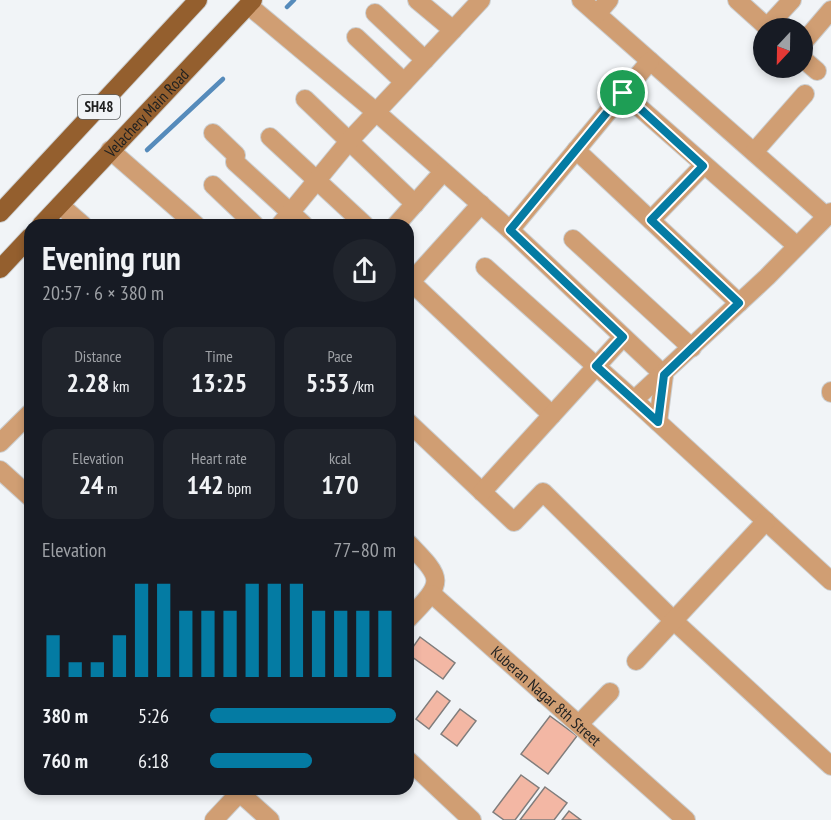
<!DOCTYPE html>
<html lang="en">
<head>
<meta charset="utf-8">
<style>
	body { margin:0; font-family:"PT Sans Narrow",sans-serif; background:#20242c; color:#f1f3f6; height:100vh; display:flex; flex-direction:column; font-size:22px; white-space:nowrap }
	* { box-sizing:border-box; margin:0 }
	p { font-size:20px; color:#9ea1a6 }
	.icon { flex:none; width:33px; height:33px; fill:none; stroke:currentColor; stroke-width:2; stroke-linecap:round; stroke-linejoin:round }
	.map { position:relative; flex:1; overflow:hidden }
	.drawer { position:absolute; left:24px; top:219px; width:390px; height:576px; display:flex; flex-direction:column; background:#171b24; border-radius:18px; box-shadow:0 3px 9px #0003 }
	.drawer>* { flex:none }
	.needle { width:39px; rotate:202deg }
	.tools { position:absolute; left:753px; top:18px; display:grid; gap:12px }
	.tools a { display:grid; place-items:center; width:60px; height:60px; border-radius:50%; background:#171b24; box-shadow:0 3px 9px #0003; font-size:30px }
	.pin { position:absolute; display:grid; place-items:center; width:51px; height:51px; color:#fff; margin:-26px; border:3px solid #fff; border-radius:50%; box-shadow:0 2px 6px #0007 }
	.round { display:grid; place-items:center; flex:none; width:63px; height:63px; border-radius:32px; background:#20242c }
	.summary { display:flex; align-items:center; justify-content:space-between; height:102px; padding:0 18px }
	h1 { font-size:33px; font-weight:700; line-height:45px }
	.figures { display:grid; grid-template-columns:repeat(3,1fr); gap:9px; height:102px; padding:6px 18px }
	.figures div { display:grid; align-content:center; border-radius:15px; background:#20242c; text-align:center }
	.figures b { font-size:26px; font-weight:700 }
	.figures small { font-size:16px; font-weight:400 }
	.figures p { font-size:16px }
	.chart { height:168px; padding:12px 18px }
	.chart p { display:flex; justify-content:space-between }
	.chart svg { width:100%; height:108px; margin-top:6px; stroke:#047ba3; stroke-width:6 }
	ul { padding:0 18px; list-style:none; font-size:20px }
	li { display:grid; grid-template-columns:96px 72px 1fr; align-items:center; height:45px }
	li i { height:15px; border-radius:8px; background:#047ba3 }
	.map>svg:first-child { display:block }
</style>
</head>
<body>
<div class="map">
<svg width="831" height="820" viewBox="0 0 831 820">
	<rect width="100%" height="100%" fill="#f1f4f7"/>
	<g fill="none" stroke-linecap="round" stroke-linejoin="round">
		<g stroke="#568bbb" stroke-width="4.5">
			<polyline points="287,7 294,0"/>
			<polyline points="147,150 223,79"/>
		</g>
	</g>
	<g fill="#f3b7a4" stroke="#807d7c" stroke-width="1.5">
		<polygon points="420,637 455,663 443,679 408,654"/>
		<polygon points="437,691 450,701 429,729 416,719"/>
		<polygon points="460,709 476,721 457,746 441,734"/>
		<polygon points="550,716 577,736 548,774 521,754"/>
		<polygon points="521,775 539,788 515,820 504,820 493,812"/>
		<polygon points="545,787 567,803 554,820 520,820"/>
		<polygon points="569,811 581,820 562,820"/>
	</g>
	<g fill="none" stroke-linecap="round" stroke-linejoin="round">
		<g stroke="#cbced0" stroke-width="20">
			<g id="minor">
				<polyline points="417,0 453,30"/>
				<polyline points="581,0 826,216"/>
				<polyline points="737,0 767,27"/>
				<polyline points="248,5 376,112 510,230 664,375"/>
				<polyline points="375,13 425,60"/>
				<polyline points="597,14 609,0"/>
				<polyline points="769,28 767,27 792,0"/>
				<polyline points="356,37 404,82"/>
				<polyline points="802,44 831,10"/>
				<polyline points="802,58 817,71"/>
				<polyline points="623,93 797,246"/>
				<polyline points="305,99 415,204"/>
				<polyline points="213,133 236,155 235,162 304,225"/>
				<polyline points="270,137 365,225"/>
				<polyline points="110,150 196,225"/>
				<polyline points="576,150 739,303"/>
				<polyline points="754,152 805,94"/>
				<polyline points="213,185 255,225"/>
				<polyline points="60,205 83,225"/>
				<polyline points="831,212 767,277 634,400 831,581"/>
				<polyline points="651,220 703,166"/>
				<polyline points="280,225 350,140 481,0"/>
				<polyline points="396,225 443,172"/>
				<polyline points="510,230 650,61"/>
				<polyline points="573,239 692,348"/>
				<polyline points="485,267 634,400"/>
				<polyline points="411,282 552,415"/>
				<polyline points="408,285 481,204"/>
				<polyline points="831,391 831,393"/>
				<polyline points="408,422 514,522 543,492 674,621 831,766"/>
				<polyline points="658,422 664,375"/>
				<polyline points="0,443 30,413"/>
				<polyline points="0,470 30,497"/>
				<polyline points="482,492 623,337"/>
				<path d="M408,543c36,37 37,38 0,76"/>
				<path id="s1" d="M432,594l254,226"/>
				<polyline points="636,661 766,521"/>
				<polyline points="579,724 610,692"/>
				<polyline points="408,760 472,820"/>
				<polyline points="240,793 270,820"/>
				<polyline points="214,820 243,789"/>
			</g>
		</g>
		<g stroke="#cbced0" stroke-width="20">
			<g id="primary">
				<polyline points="0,213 198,0"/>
				<path id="s2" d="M41,225l212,-225"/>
				<polyline points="0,269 30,237"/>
			</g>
		</g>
		<use href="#minor" stroke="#d09e73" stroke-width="18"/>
		<use href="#primary" stroke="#945f2e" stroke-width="18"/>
	</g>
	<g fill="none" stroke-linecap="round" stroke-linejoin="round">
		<g stroke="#fff" stroke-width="12">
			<polygon id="route" points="623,93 703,166 651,220 739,303 664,375 658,422 596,366 623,337 510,230"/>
		</g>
		<use href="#route" stroke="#047ba3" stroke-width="8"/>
	</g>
	<g text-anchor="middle" stroke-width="6" stroke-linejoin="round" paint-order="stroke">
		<rect fill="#f1f4f7" stroke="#5e6060" stroke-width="1.5" x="78" y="95" width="42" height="24" rx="4.5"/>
		<g font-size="15" font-weight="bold" fill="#1f2020">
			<text x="99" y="112">SH48</text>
		</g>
		<g font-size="16" fill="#1f2020" stroke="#f1f4f7">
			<text dy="6" stroke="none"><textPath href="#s2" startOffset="154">Velachery Main Road</textPath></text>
			<text dy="6" stroke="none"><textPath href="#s1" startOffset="153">Kuberan Nagar 8th Street</textPath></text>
		</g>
	</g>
</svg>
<div class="tools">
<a><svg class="needle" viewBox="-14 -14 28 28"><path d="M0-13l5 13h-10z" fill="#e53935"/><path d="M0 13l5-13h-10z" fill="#9ea1a6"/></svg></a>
</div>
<div class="pin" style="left:623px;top:93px;background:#1e9e55"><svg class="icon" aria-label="arrive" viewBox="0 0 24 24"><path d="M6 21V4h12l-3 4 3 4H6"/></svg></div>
<section class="drawer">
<div class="summary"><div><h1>Evening run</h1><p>20:57 · 6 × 380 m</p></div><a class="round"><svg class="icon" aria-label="share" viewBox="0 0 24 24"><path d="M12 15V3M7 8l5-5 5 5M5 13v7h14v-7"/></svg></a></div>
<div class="figures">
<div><p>Distance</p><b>2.28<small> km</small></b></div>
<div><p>Time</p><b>13:25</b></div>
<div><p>Pace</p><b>5:53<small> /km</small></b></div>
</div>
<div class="figures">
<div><p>Elevation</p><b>24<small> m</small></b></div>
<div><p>Heart rate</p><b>142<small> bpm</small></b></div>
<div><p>kcal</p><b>170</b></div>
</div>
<div class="chart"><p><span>Elevation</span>77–80 m</p>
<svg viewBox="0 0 160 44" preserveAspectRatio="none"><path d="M5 44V27M15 44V38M25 44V38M35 44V27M45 44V6M55 44V6M65 44V17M75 44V17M85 44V17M95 44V6M105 44V6M115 44V6M125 44V17M135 44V17M145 44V17M155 44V17"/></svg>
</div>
<ul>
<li><b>380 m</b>5:26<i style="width:100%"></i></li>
<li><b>760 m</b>6:18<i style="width:55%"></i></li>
</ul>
</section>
</div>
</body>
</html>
